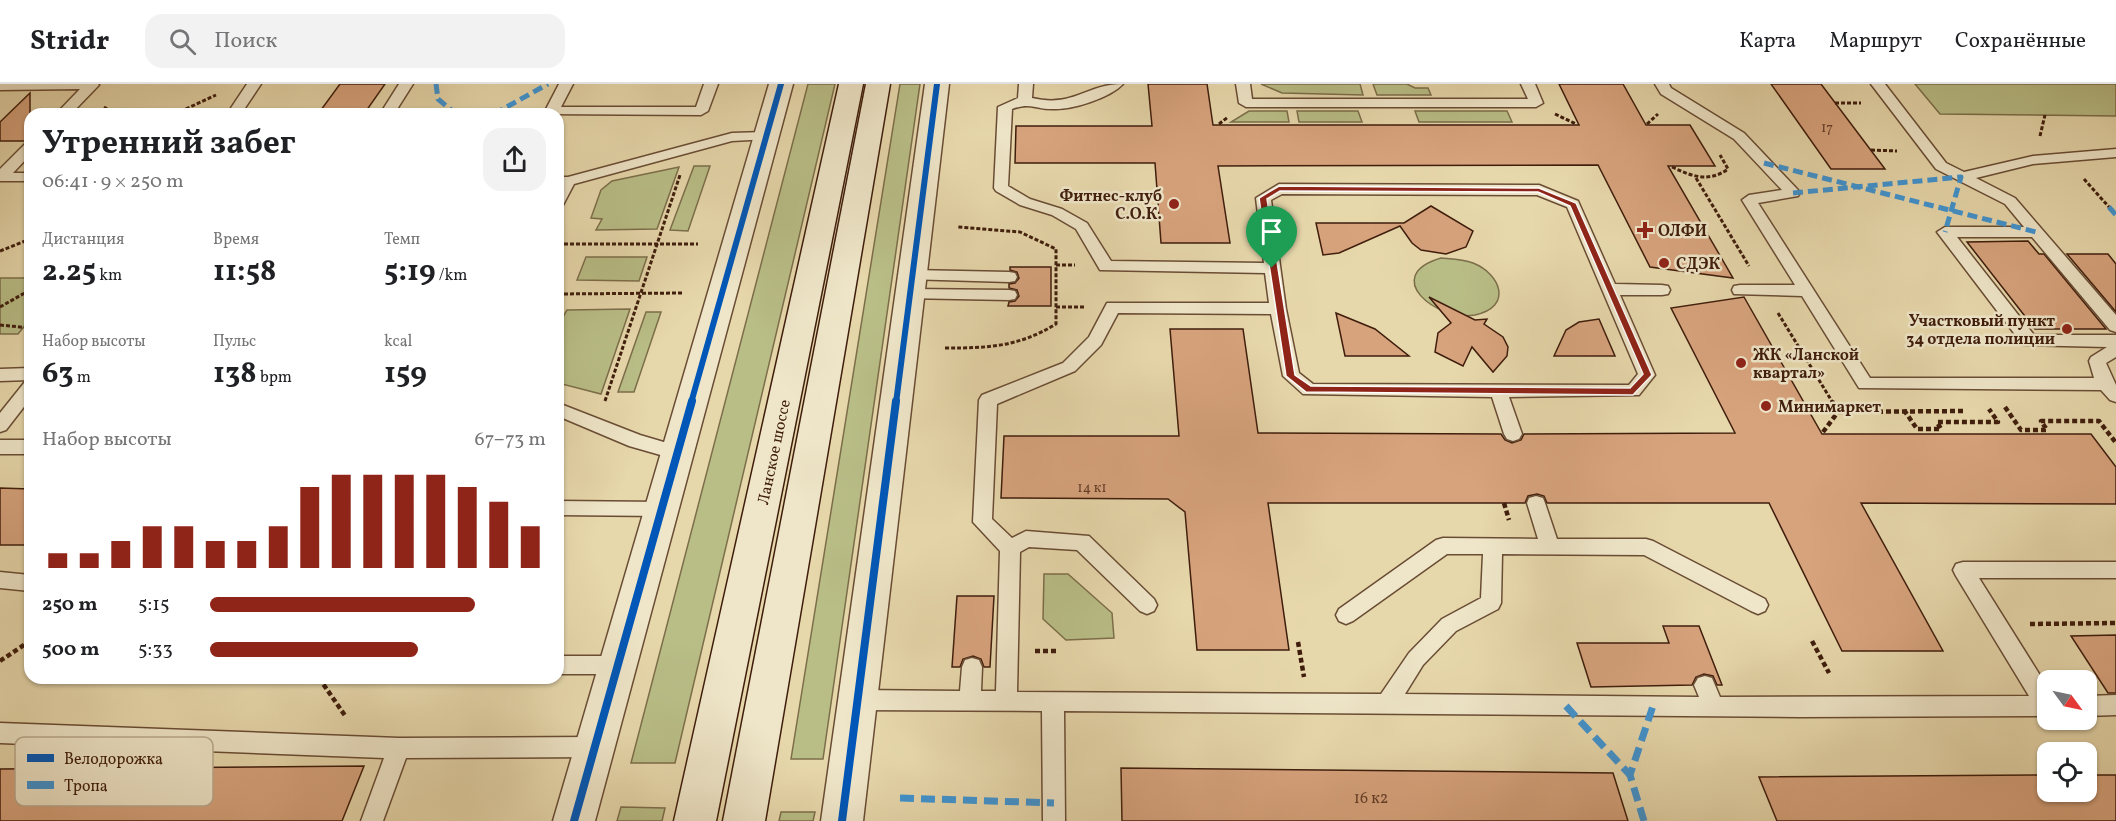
<!DOCTYPE html>
<html lang="ru">
<head>
<meta charset="utf-8">
<style>
	body { margin:0; font-family:Vollkorn,serif; background:#f2f2f2; color:#202124; height:100vh; display:flex; flex-direction:column; font-size:22px; white-space:nowrap }
	* { box-sizing:border-box; margin:0 }
	p { font-size:20px; color:#757577 }
	.icon { flex:none; width:33px; height:33px; fill:none; stroke:currentColor; stroke-width:2; stroke-linecap:round; stroke-linejoin:round }
	.map { position:relative; flex:1; overflow:hidden }
	.side { position:absolute; left:24px; top:24px; width:540px; height:576px; display:flex; flex-direction:column; background:#fff; border-radius:18px; box-shadow:0 2px 4px #0004 }
	.side>* { flex:none }
	.needle { width:39px; rotate:123deg }
	.buttons { position:absolute; left:2037px; top:586px; display:grid; gap:12px }
	.buttons a { display:grid; place-items:center; width:60px; height:60px; border-radius:12px; background:#fff; box-shadow:0 2px 4px #0004; font-size:30px }
	.pin { position:absolute; display:grid; place-items:center; width:51px; height:51px; color:#fff; margin:-62px -26px; border-radius:50% 50% 50% 0; rotate:-45deg; box-shadow:0 0 6px #0007 }
	.pin .icon { rotate:45deg }
	.round { display:grid; place-items:center; flex:none; width:63px; height:63px; border-radius:18px; background:#f2f2f2 }
	.headline { display:flex; align-items:center; justify-content:space-between; height:102px; padding:0 18px }
	h1 { font-size:33px; font-weight:700; line-height:45px }
	.stats { display:grid; grid-template-columns:repeat(3,1fr); gap:9px; height:102px; padding:6px 18px }
	.stats div { display:grid; align-content:center }
	.stats b { font-size:30px; font-weight:700 }
	.stats small { font-size:16px; font-weight:400 }
	.stats p { font-size:16px }
	.chart { height:168px; padding:12px 18px }
	.chart p { display:flex; justify-content:space-between }
	.chart svg { width:100%; height:108px; margin-top:6px; stroke:#8f2418; stroke-width:6 }
	ul { padding:0 18px; list-style:none; font-size:20px }
	li { display:grid; grid-template-columns:96px 72px 1fr; align-items:center; height:45px }
	li i { height:15px; border-radius:8px; background:#8f2418 }
	header { display:flex; align-items:center; gap:36px; box-sizing:border-box; height:84px; padding:0 30px; background:#fff; border-bottom:2px solid #e0e0e0 }
	header strong { font-size:28px }
	nav { display:flex; gap:33px; margin-inline-start:auto; font-size:21px }
	.search { width:420px; height:54px; background:#f2f2f2; display:flex; align-items:center; gap:15px; box-sizing:border-box; padding:0 21px; border-radius:18px; color:#757577; font-size:22px }
	.map>svg:first-child { display:block }
</style>
</head>
<body>
<header>
<strong>Stridr</strong>
<div class="search"><svg class="icon" aria-label="search" viewBox="0 0 24 24"><circle cx="10" cy="10" r="6"/><path d="M15 15l6 6"/></svg>Поиск</div>
<nav><a>Карта</a><a>Маршрут</a><a>Сохранённые</a></nav>
</header>
<div class="map">
<svg width="2116" height="737" viewBox="0 0 2116 737">
	<rect width="100%" height="100%" fill="#e7d8ac"/>
	<filter id="stains"><feTurbulence type="fractalNoise" baseFrequency=".00333" numOctaves="4"/><feColorMatrix values="0 0 0 0 .2 0 0 0 0 .09 0 0 0 0 .02 0 0 0 .5 -.17"/></filter>
	<radialGradient id="worn" r=".72"><stop offset=".6" stop-color="#630" stop-opacity="0"/><stop offset="1" stop-color="#630" stop-opacity=".3"/></radialGradient>
	<g fill="#b9be87" stroke="#7c6e4a" stroke-width="1.5">
		<polygon points="808,0 835,0 675,679 631,679"/>
		<polygon points="900,0 920,0 823,675 791,675"/>
		<polygon points="1261,0 1360,0 1363,11 1282,9"/>
		<polygon points="1373,0 1407,0 1415,4 1428,4 1431,11 1377,11"/>
		<polygon points="1915,0 2116,0 2116,32 1940,30"/>
		<polygon points="1249,27 1287,27 1289,38 1231,38"/>
		<polygon points="1297,27 1358,27 1362,38 1299,38"/>
		<polygon points="1415,27 1507,27 1512,38 1419,38"/>
		<polygon points="694,82 710,82 688,147 670,146"/>
		<polygon points="679,83 657,145 596,146 602,135 591,134 601,106 612,97"/>
		<polygon points="586,173 647,173 639,197 577,196"/>
		<path d="M1441,174c11,1 21,1 32,5 28,11 40,44 2,52 -38,7 -95,-39 -34,-57z"/>
		<polygon points="0,194 30,194 30,235 18,250 0,250"/>
		<polygon points="630,225 601,310 558,299 558,241 567,226"/>
		<polygon points="646,228 661,228 634,308 618,308"/>
		<polygon points="1044,490 1068,490 1112,529 1114,554 1066,556 1043,535"/>
		<polygon points="621,723 665,724 662,737 617,737"/>
		<polygon points="781,728 815,728 813,737 779,737"/>
	</g>
	<g fill="#d7a37d" stroke="#3f1d0c" stroke-width="1.5">
		<polygon points="340,0 385,0 364,30 318,30"/>
		<polygon points="1148,0 1207,0 1213,41 1579,41 1559,0 1623,0 1646,41 1690,41 1715,82 1668,82 1733,194 1650,183 1598,81 1218,82 1230,159 1161,159 1155,79 1015,79 1016,42 1152,42"/>
		<polygon points="1771,0 1821,0 1885,85 1831,85"/>
		<polygon points="30,9 30,57 0,57 0,38"/>
		<polygon points="1431,122 1473,147 1466,163 1446,170 1421,166 1412,159 1400,142 1339,169 1323,171 1316,139 1404,139"/>
		<polygon points="2028,157 2039,170 2044,170 2106,245 2035,245 1967,158"/>
		<polygon points="2067,170 2108,170 2116,180 2116,228"/>
		<polygon points="1010,183 1051,183 1051,222 1008,222 1009,218 1015,217 1019,212 1017,206 1009,204 1009,200 1015,199 1019,194 1017,188 1010,186"/>
		<polygon points="1429,213 1475,236 1487,235 1484,240 1503,253 1508,263 1507,272 1493,288 1472,263 1463,282 1435,268 1438,249 1451,239"/>
		<polygon points="1744,213 1822,350 2091,350 2116,383 2116,420 1861,419 1943,567 1842,567 1769,419 1547,419 1544,412 1537,410 1528,412 1525,419 1268,419 1289,566 1197,566 1185,428 1168,415 1001,414 1004,352 1179,352 1170,245 1243,245 1258,349 1501,350 1505,356 1512,359 1521,356 1524,350 1735,349 1671,224"/>
		<polygon points="1336,229 1375,245 1409,272 1345,272"/>
		<polygon points="1599,235 1615,272 1554,272 1566,246 1579,238"/>
		<polygon points="0,404 30,405 30,461 0,461"/>
		<polygon points="957,512 994,512 990,583 984,583 981,575 973,572 963,575 960,583 952,583"/>
		<polygon points="1663,542 1699,542 1722,601 1717,601 1713,592 1704,590 1696,593 1692,601 1591,603 1577,559 1669,559"/>
		<polygon points="2116,551 2116,609 2108,609 2071,552"/>
		<polygon points="364,682 342,737 0,737 0,685"/>
		<polygon points="1121,684 1613,689 1628,737 1122,737"/>
		<polygon points="2048,691 2048,708 2086,708 2086,691 2116,691 2116,737 1777,737 1759,693"/>
	</g>
	<g fill="none" stroke-linecap="round" stroke-linejoin="round">
		<g stroke="#694c34" stroke-width="3">
			<g id="service">
				<polygon points="0,0 98,0 99,1 71,30 56,30 80,5 0,6"/>
				<polygon points="247,0 261,0 241,30 227,30"/>
				<polygon points="399,0 413,0 394,30 380,30"/>
				<polygon points="559,0 573,0 561,23 696,23 704,0 718,0 708,27 701,31 547,30 545,27"/>
				<path d="M1019,0h14l-1,14c41,10 54,-14 91,-14 -13,14 -51,26 -70,25 -19,0 -22,-7 -41,0l-4,77 22,13 32,10 25,14 24,38 153,2 -8,-65 23,-14 260,1 39,16 37,83 47,1 6,1 2,4 -2,4 -6,1h-42l35,80 -16,20 -130,2 13,37 -3,5 -6,2 -6,-2 -3,-5 -12,-37 -189,-3 -20,-18 -12,-62 -153,-1 -17,32 -26,26 -78,33 -5,115 20,19 14,-7 63,5 65,63 3,6 -3,6 -7,3 -7,-3 -63,-61 -48,-3 -9,5 -3,140 364,2 28,-41 33,-34 39,-21 2,-44h-36l-94,67 -7,3 -7,-3 -3,-6 3,-6 97,-69 7,-2 95,1 -11,-36 2,-5 7,-2 7,2 2,5 12,36h89l7,2 112,58 3,6 -3,6 -7,3 -7,-3 -107,-56 -142,-1 -1,49 -3,6 -42,22 -33,34 -18,29 294,3 -5,-12 4,-7 7,-2 7,2 8,19 309,-1 -73,-120 -3,-6 3,-6 7,-2h153v16h-137l69,110v28l-249,1 -735,-6 1,110h-22l-1,-110 -184,-1 -8,-3 -3,-7 3,-7 8,-3 102,1 2,-24 3,-7 7,-2 7,2 3,7 -1,24h15l4,-140 -27,-29 6,-122 3,-5 81,-32 26,-26 18,-34h162l-4,-30 -165,-3 -24,-41 -24,-14 -32,-10 -24,-14 -2,-3 4,-81 20,-9zM1282,110l255,1 30,12 71,167 -9,11 -316,-1 -14,-11 -13,-64 -15,-109z"/>
				<polygon points="1236,0 1250,0 1252,15 1528,15 1521,0 1535,0 1543,19 1536,23 1246,23 1239,19"/>
				<polygon points="1655,0 1669,0 1671,4 1744,49 1798,106 1800,109 1798,112 1758,119 1870,294 2094,294 2089,277 2091,273 2107,263 2023,261 1937,148 1945,143 2024,143 2005,120 1936,85 1871,0 1885,0 1946,79 1964,88 2033,72 2116,65 2116,73 2033,80 1976,94 2015,114 2116,231 2116,248 2110,246 2032,153 1957,153 2034,251 2116,251 2116,273 2106,279 2116,301 2116,318 2110,316 2101,306 1859,304 1802,212 1734,210 1732,206 1734,202 1740,201 1795,201 1742,116 1749,111 1782,106 1734,55 1661,10"/>
				<polygon points="766,48 771,49 773,52 771,55 732,57 574,100 563,121 558,123 558,93 568,93 732,49"/>
				<polygon points="30,59 30,71 13,89 30,89 30,97 0,97 0,85 25,60"/>
				<polygon points="912,186 1009,188 1015,189 1017,193 1015,197 1009,198 906,195 904,191 906,187"/>
				<polygon points="910,205 1009,206 1015,207 1017,211 1015,215 1009,216 904,214 902,210 904,206"/>
				<polygon points="30,284 30,296 0,297 0,285"/>
				<polygon points="30,297 30,315 6,346 0,348 0,329 24,299"/>
				<polygon points="558,319 640,351 684,364 687,369 684,374 678,376 629,362 558,332"/>
				<rect x="0" y="356" width="30" height="14"/>
				<polygon points="558,417 662,418 669,420 671,425 669,430 662,432 558,431"/>
				<polygon points="0,488 30,491 30,507 0,504"/>
				<polygon points="558,572 618,572 625,575 628,581 625,587 618,590 558,590"/>
				<polygon points="2116,611 2116,631 2086,632 2086,612"/>
				<polygon points="0,639 399,654 595,653 603,656 606,663 603,670 595,673 406,674 383,737 361,737 384,674 0,659"/>
			</g>
		</g>
		<g stroke="#694c34" stroke-width="3">
			<g id="minor">
				<polygon points="769,0 793,0 595,737 553,737"/>
				<polygon points="925,0 949,0 863,737 821,737"/>
			</g>
		</g>
		<g stroke="#3f1d0c" stroke-width="3">
			<g id="secondary">
				<polygon points="839,0 863,0 716,737 674,737"/>
				<polygon points="866,0 890,0 765,737 723,737"/>
			</g>
		</g>
		<g stroke="#3f1d0c" stroke-width="3" stroke-dasharray="4 2" stroke-linecap="butt">
			<polyline points="1835,19 1861,19"/>
			<polyline points="104,23 114,30"/>
			<polyline points="175,30 216,11"/>
			<polyline points="1555,30 1576,40"/>
			<polyline points="1219,40 1228,33"/>
			<polyline points="1647,40 1658,30"/>
			<polyline points="2040,52 2045,31"/>
			<polyline points="1871,66 1897,67"/>
			<path d="M1672,83c19,9 37,16 56,2l-8,-14"/>
			<polyline points="1696,94 1749,182"/>
			<polyline points="2084,95 2109,123"/>
			<polyline points="558,160 698,160"/>
			<polyline points="0,167 30,155"/>
			<polyline points="1056,181 1075,181"/>
			<polyline points="558,210 682,209"/>
			<polyline points="0,223 30,206"/>
			<polyline points="1056,223 1085,223"/>
			<polyline points="1778,229 1833,319"/>
			<polyline points="0,241 30,244"/>
			<path d="M945,264c44,0 73,-1 111,-24v-75l-36,-17 -62,-5"/>
			<polyline points="605,317 680,91"/>
		</g>
		<g stroke="#3f1d0c" stroke-width="4.5" stroke-dasharray="5 3" stroke-linecap="butt">
			<polyline points="1832,317 1838,328"/>
			<polyline points="2005,323 2021,346 2047,346 2041,337 2099,337 2116,359"/>
			<polyline points="1904,326 1917,345 1941,345 1937,338 1998,338 1989,325"/>
			<polyline points="1838,328 1963,327"/>
			<polyline points="1823,348 1838,328"/>
			<polyline points="1504,419 1509,436"/>
			<polyline points="2030,540 2116,539"/>
			<polyline points="1812,557 1829,589"/>
			<polyline points="1298,558 1304,593"/>
			<polyline points="1035,567 1056,567"/>
			<polyline points="0,577 30,557"/>
			<polyline points="319,594 346,633"/>
		</g>
		<use href="#service" fill="#efe6c9" fill-rule="evenodd"/>
		<use href="#minor" fill="#efe6c9" fill-rule="evenodd"/>
		<use href="#secondary" fill="#efe6c9" fill-rule="evenodd"/>
		<g stroke="#3f94d2" stroke-width="5" stroke-dasharray="10 5" stroke-linecap="butt">
			<polyline points="436,0 438,15 456,30"/>
			<polyline points="494,30 548,0"/>
			<polyline points="1764,79 2036,148"/>
			<polyline points="1793,109 1961,93 1945,148"/>
			<polyline points="2109,123 2116,131"/>
		</g>
		<g stroke="#3f94d2" stroke-width="7" stroke-dasharray="14 7" stroke-linecap="butt">
			<polyline points="1566,622 1630,691"/>
			<polyline points="900,714 1054,719"/>
			<polyline points="1644,737 1630,691 1653,622"/>
		</g>
		<g stroke="#efe6c9" stroke-width="9">
			<g id="cycleway-far1">
				<polyline points="691,319 781,0"/>
				<polyline points="896,319 937,0"/>
			</g>
		</g>
		<g stroke="#efe6c9" stroke-width="12">
			<g id="cycleway">
				<polyline points="574,737 692,317"/>
				<polyline points="842,737 896,317"/>
			</g>
		</g>
		<use href="#cycleway-far1" stroke="#0057b8" stroke-width="6"/>
		<use href="#cycleway" stroke="#0057b8" stroke-width="8"/>
	</g>
	<path fill="#8f2418" stroke="#fff" stroke-width="1.5" fill-rule="evenodd" d="M1279,102l260,2 37,15 76,172 -19,20 -327,-3 -20,-16 -27,-178zM1280,107l258,1 32,14 73,168 -13,14 -319,-2 -16,-11 -28,-176z"/>
	<g fill="#8f2418" stroke="#efe6c9" stroke-width="2">
		<circle cx="1174" cy="120" r="6"/>
		<path d="M1642 137h6v6h6v6h-6v6h-6v-6h-6v-6h6z"/>
		<circle cx="1664" cy="179" r="6"/>
		<circle cx="2067" cy="245" r="6"/>
		<circle cx="1741" cy="279" r="6"/>
		<circle cx="1766" cy="322" r="6"/>
	</g>
	<g text-anchor="middle" stroke-width="5" stroke-linejoin="round" paint-order="stroke">
		<g font-size="14" fill="#653e28">
			<text x="1827" y="48">17</text>
			<text x="1092" y="408">14 к1</text>
		</g>
		<g font-size="16" font-weight="bold" fill="#3f1d0c" stroke="#efe6c9" text-anchor="start">
			<text x="1162" y="117" text-anchor="end">Фитнес-клуб<tspan x="1162" dy="18">С.О.К.</tspan></text>
			<text x="1658" y="152">ОЛФИ</text>
			<text x="1676" y="185">СДЭК</text>
			<text x="2055" y="242" text-anchor="end">Участковый пункт<tspan x="2055" dy="18">34 отдела полиции</tspan></text>
			<text x="1753" y="276">ЖК «Ланской<tspan x="1753" dy="18">квартал»</tspan></text>
			<text x="1778" y="328">Минимаркет</text>
		</g>
		<g font-size="16" fill="#3f1d0c" stroke="#efe6c9">
			<text transform="translate(773 368) rotate(-78)" y="6">Ланское шоссе</text>
		</g>
		<g font-size="16" fill="#653e28">
			<text x="1371" y="719">16 к2</text>
		</g>
	</g>
	<rect x="15" y="653" width="198" height="69" rx="9" fill="#efe6c9" stroke="#baaa90" stroke-width="1.5"/>
	<rect x="27" y="670" width="27" height="8" fill="#0057b8"/>
	<rect x="27" y="697" width="27" height="8" fill="#3f94d2"/>
	<g font-size="16" fill="#3f1d0c">
		<text x="64" y="680">Велодорожка</text>
		<text x="64" y="707">Тропа</text>
	</g>
	<rect width="100%" height="100%" filter="url(#stains)"/>
	<rect width="100%" height="100%" fill="url(#worn)"/>
</svg>
<div class="buttons">
<a><svg class="needle" viewBox="-14 -14 28 28"><path d="M0-13l5 13h-10z" fill="#e53935"/><path d="M0 13l5-13h-10z" fill="#757577"/></svg></a>
<a><svg class="icon" aria-label="locate" viewBox="0 0 24 24"><circle cx="12" cy="12" r="6"/><path d="M12 2v4M12 18v4M2 12h4M18 12h4"/></svg></a>
</div>
<div class="pin" style="left:1272px;top:184px;background:#1e9e55"><svg class="icon" aria-label="arrive" viewBox="0 0 24 24"><path d="M6 21V4h12l-3 4 3 4H6"/></svg></div>
<section class="side">
<div class="headline"><div><h1>Утренний забег</h1><p>06:41 · 9 × 250 m</p></div><a class="round"><svg class="icon" aria-label="share" viewBox="0 0 24 24"><path d="M12 15V3M7 8l5-5 5 5M5 13v7h14v-7"/></svg></a></div>
<div class="stats">
<div><p>Дистанция</p><b>2.25<small> km</small></b></div>
<div><p>Время</p><b>11:58</b></div>
<div><p>Темп</p><b>5:19<small> /km</small></b></div>
</div>
<div class="stats">
<div><p>Набор высоты</p><b>63<small> m</small></b></div>
<div><p>Пульс</p><b>138<small> bpm</small></b></div>
<div><p>kcal</p><b>159</b></div>
</div>
<div class="chart"><p><span>Набор высоты</span>67–73 m</p>
<svg viewBox="0 0 160 44" preserveAspectRatio="none"><path d="M5 44V38M15 44V38M25 44V33M35 44V27M45 44V27M55 44V33M65 44V33M75 44V27M85 44V11M95 44V6M105 44V6M115 44V6M125 44V6M135 44V11M145 44V17M155 44V27"/></svg>
</div>
<ul>
<li><b>250 m</b>5:15<i style="width:79%"></i></li>
<li><b>500 m</b>5:33<i style="width:62%"></i></li>
</ul>
</section>
</div>
</body>
</html>
